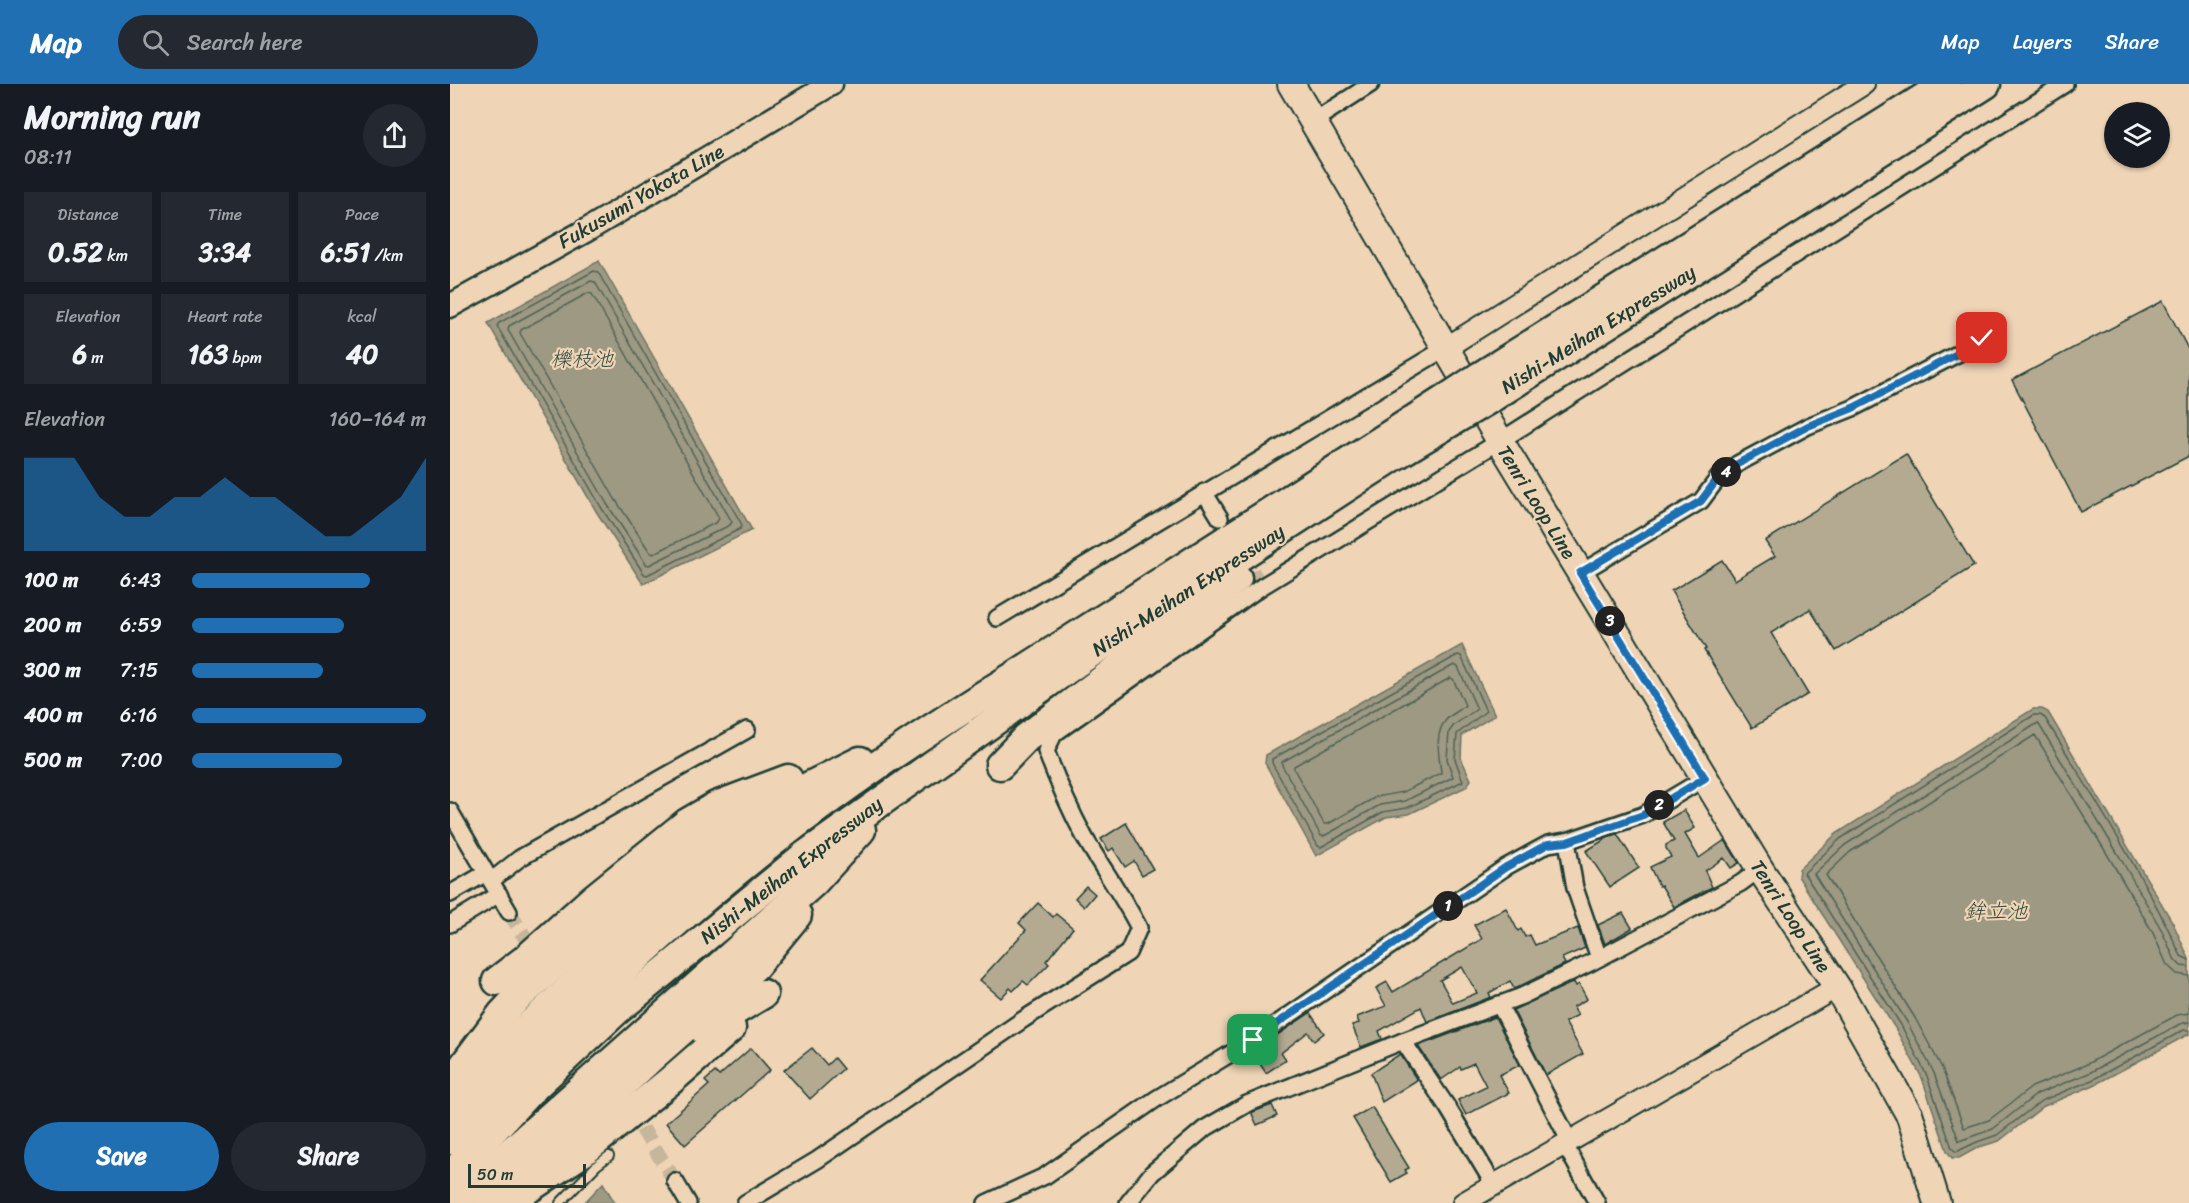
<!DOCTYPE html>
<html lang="en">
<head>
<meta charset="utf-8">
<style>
	body { margin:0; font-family:Sriracha,"Klee One",sans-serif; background:#242831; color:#f1f3f6; height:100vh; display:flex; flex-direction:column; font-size:22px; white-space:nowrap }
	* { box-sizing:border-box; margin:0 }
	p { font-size:20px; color:#9ea1a6 }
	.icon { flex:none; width:33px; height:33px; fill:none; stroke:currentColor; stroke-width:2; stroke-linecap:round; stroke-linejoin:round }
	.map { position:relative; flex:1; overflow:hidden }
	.details { display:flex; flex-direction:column; background:#171b24; width:450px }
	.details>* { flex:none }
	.tools { position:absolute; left:1654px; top:18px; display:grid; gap:12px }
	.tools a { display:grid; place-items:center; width:66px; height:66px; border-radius:50%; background:#171b24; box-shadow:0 2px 4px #0004; font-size:30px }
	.scale { position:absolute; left:18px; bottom:15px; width:118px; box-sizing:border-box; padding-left:6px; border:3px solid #1f3d34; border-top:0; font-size:16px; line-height:21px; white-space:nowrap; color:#1f3d34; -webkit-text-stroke:4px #efd4b6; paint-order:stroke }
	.pin { position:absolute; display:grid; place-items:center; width:51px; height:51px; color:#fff; margin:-26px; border-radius:12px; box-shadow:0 3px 9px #0006 }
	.km { position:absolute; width:30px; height:30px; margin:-15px; border-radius:50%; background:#222; color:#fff; font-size:16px; line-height:30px; text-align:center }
	.round { display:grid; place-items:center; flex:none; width:63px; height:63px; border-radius:32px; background:#242831 }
	.overview { display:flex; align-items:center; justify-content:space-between; height:102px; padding:0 24px }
	h1 { font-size:33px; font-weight:800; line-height:45px }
	.stats { display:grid; grid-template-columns:repeat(3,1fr); gap:9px; height:102px; padding:6px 24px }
	.stats div { display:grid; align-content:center; border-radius:0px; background:#242831; text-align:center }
	.stats b { font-size:26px; font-weight:800 }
	.stats small { font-size:16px; font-weight:400 }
	.stats p { font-size:16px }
	.chart { height:168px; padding:12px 24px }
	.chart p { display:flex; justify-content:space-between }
	.chart svg { width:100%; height:108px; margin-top:6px; fill:#1f6fb2; opacity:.7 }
	.cta { display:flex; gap:12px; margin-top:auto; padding:12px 24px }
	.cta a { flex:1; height:69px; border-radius:36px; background:#1f6fb2; color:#fff; font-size:24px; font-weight:800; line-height:69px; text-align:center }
	.cta a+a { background:#242831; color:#f1f3f6 }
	ul { padding:0 24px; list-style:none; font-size:20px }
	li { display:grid; grid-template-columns:96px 72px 1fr; align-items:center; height:45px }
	li i { height:15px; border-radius:8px; background:#1f6fb2 }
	header { display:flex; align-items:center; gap:36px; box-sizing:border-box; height:84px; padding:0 30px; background:#1f6fb2; color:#fff }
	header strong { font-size:28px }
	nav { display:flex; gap:33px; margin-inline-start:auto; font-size:21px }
	.search { width:420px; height:54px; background:#242831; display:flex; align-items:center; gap:15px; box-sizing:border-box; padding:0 21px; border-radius:33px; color:#9ea1a6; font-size:22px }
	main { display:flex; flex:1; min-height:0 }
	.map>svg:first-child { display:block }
</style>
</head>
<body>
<header>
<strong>Map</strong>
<div class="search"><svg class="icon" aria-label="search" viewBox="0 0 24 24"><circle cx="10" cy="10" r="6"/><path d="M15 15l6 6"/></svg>Search here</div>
<nav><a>Map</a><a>Layers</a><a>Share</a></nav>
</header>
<main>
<section class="details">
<div class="overview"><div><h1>Morning run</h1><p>08:11</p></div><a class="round"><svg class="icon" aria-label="share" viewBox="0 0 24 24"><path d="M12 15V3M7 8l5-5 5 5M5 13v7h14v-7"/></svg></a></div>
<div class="stats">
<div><p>Distance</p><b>0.52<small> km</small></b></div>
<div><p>Time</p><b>3:34</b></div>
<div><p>Pace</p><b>6:51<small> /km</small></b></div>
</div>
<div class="stats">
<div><p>Elevation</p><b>6<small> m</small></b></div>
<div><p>Heart rate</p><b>163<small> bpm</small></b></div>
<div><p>kcal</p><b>40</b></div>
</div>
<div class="chart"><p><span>Elevation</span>160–164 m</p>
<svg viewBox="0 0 160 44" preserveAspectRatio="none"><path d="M0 44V6L10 6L20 6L30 22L40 30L50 30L60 22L70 22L80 14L90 22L100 22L110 30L120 38L130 38L140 30L150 22L160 6V44z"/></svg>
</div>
<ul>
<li><b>100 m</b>6:43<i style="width:76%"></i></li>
<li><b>200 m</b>6:59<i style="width:65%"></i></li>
<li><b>300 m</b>7:15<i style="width:56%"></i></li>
<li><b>400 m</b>6:16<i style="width:100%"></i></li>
<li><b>500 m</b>7:00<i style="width:64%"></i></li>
</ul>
<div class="cta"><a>Save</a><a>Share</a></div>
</section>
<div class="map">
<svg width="1739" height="1119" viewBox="0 0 1739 1119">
	<rect width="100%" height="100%" fill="#efd4b6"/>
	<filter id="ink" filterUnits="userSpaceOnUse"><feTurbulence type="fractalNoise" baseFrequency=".0167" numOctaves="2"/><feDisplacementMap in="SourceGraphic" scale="12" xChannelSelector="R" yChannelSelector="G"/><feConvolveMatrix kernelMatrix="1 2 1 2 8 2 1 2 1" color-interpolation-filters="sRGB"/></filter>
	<g filter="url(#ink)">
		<g fill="#9d9983" stroke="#6b7463" stroke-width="1.5">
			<polygon points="149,177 302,446 193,500 146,427 38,239"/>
			<polygon points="1012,561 1045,631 1012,651 1011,674 1021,696 1016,703 959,730 936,733 866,772 815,679 816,671"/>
			<polygon points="1583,625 1592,625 1598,628 1723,839 1739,875 1739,950 1644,1001 1594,1022 1549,1057 1529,1063 1509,1074 1502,1074 1497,1067 1472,994 1445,944 1348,792 1349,785 1386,750"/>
			<polygon points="153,1099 165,1119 134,1119"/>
		</g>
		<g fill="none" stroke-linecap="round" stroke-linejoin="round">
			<g stroke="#516254" stroke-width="1.5">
				<polygon points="144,187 148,188 292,441 290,445 197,491 194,490 151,423 47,242 49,239"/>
				<polygon points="141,197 145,198 282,438 280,441 199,481 196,480 157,420 58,246 59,242"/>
				<polygon points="138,209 142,210 269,434 267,438 203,470 200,468 165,415 70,249 71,246"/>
				<polygon points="1008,571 1011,572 1036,627 1007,650 1005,675 1013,697 957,724 933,728 871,763 868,762 822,679 822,675"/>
				<polygon points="1004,581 1008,583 1027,625 1004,641 999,648 997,675 1003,693 955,717 930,721 874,752 871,752 832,681 832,678"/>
				<path d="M1000,594l3,1 12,26c-5,6 -14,9 -19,15 -13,15 -6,38 -5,53l-38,19 -27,5 -48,27h-4l-30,-55v-3z"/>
				<path d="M1739,876l-8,-4c-38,-83 -89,-160 -136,-238l-5,-3h-6l-194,124 -36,34 97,152 26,51 25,72 4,4 21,-10 20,-7 44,-34 51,-21 92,-50h5"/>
				<polyline points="1739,883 1731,882 1725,876 1711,845 1668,770 1588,639 1395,761 1364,790 1457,938 1484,989 1509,1057 1543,1045 1587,1010 1639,989 1730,940 1739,938"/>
				<polyline points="1739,892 1727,890 1717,881 1703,849 1660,775 1585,651 1400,768 1376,791 1465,934 1492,984 1514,1044 1539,1036 1582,1003 1635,981 1727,931 1739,929"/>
			</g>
		</g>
		<g fill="#b4aa92" stroke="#1f3d34" stroke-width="1.5" fill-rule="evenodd">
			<polygon points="1713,217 1739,267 1739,372 1631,428 1562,296"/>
			<polygon points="1456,370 1524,482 1386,567 1360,525 1321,549 1358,610 1302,644 1254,566 1256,565 1221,507 1272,476 1285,496 1325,472 1315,457"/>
			<polygon points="1234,726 1245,744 1235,750 1249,774 1275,756 1289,779 1281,784 1274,774 1255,787 1262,803 1224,823 1211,801 1209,802 1200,783 1221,773 1216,764 1216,761 1224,757 1213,738"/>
			<polygon points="676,739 703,785 692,791 684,777 675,783 663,764 659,767 651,755"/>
			<polygon points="1167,750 1189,784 1160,803 1136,767 1157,754"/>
			<polygon points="636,802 645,810 634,823 625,814"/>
			<polygon points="588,819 603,833 606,830 623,844 596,877 599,880 578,901 573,897 563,907 560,904 551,914 530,896 576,846 569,839"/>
			<path d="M1056,824l12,23 3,-2 4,8 5,-2 5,10 43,-17 7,20 -23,10 3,6 -47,23 -4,2 -4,-8 -21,12 2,4 -64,25 -6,-15 -42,24 3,8 -21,8 -9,-22 7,-2 -2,-6 29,-11 -10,-18 11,-6 6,10 89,-53 -8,-14zM1012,883l15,26 -24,10 -13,-23z"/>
			<polygon points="1173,829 1182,844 1155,860 1148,841"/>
			<polygon points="1124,898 1126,902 1129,900 1137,915 1123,923 1128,931 1115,938 1133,970 1096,991 1063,926"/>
			<polygon points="860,929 874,949 864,957 858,948 831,969 836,976 816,989 802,968"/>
			<polygon points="1045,933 1070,981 1049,991 1059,1009 1016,1031 1008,1016 1036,1002 1024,979 1011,985 1010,983 991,996 968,962"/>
			<polygon points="301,964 320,986 235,1061 216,1039 259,1001 255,997 265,988 269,992"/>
			<polygon points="362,964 377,981 384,974 393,985 360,1015 334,986"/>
			<polygon points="950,970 967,996 932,1018 921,989"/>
			<polygon points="822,1021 827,1032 807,1041 802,1030 803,1028"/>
			<polygon points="922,1023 959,1084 955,1086 957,1089 941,1098 903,1034"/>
		</g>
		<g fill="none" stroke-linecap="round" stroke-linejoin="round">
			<g stroke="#c5b69c" stroke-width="15" stroke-dasharray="15 8" stroke-linecap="butt">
				<polyline points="790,468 807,496"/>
				<polyline points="59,828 86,871"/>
				<polyline points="180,1025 225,1097"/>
			</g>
			<g stroke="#1f3d34" stroke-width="12">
				<polyline id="service" points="110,1119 147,1081 159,1072"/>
			</g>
			<g stroke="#1f3d34" stroke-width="20">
				<g id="minor">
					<polyline points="862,38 921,0"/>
					<polyline points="754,408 770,434"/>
					<polyline points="1130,489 1251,417 1269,393 1289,379 1358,342 1403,324 1511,268 1532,254"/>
					<polyline points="547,534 994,265"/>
					<polyline points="0,727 59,828"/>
					<polyline points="1117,757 1125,804 1149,874"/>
					<polyline points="41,797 70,774 297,646"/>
					<polyline points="0,810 36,789"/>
					<polyline points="0,840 49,810"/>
					<polyline points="1049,920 1120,1058"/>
					<polyline points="953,957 998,1024 1044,1101"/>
					<polyline points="1115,1061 1147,1119"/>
					<polyline points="225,1097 238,1119"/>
					<path d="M295,1119l72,-43 207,-141 104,-66 11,-25c-16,-32 -38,-61 -55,-92 -15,-28 -27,-56 -38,-85l8,-17 207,-147 239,-146 565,-357"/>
					<polyline points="536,1119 595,1092 706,1015 803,956 1056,783 1098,760 1117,757 1193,731 1255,694"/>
					<polyline points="678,1119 702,1089 754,1045 797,1020 953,957 1072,912 1142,878 1291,799 1310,785"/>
				</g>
			</g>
			<g stroke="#1f3d34" stroke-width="24">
				<g id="tertiary">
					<polyline points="994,265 1414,0"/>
					<polyline points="1013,1119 1387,903"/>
				</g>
			</g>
			<g stroke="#1f3d34" stroke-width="27">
				<polyline id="secondary" points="0,222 137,146 381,0"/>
			</g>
			<g stroke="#1f3d34" stroke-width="30">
				<polyline id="primary" points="841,0 1050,357 1310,785 1387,903 1460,1032 1487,1119"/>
			</g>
			<g stroke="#1f3d34" stroke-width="33">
				<g id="motorway">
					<polyline points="1029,293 1496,0"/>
					<polyline points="1041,314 1536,0"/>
					<polyline points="550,681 576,654 787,494"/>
					<polyline points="47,897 77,874 143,815 237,739 266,722 338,695"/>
					<polyline points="256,949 278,931 313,910"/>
					<polyline points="5,993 52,930 67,914 159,833 257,753 410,677"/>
					<polyline points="0,1025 50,968 239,795 299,748 351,718"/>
					<path d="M0,1056c107,-112 222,-221 345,-315 71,-54 145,-103 221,-150l436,-280"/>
					<polyline points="0,1092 79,1008 166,927 353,773 633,574 946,371 1014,330"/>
					<polyline points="36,1114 119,1050 203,972 305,882 347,831"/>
					<polyline points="60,1117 133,1068 221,996 281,944"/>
					<polyline points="3,1119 363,799 411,746"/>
				</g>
			</g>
			<use href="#service" stroke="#efd4b6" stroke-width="8"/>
			<use href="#minor" stroke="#efd4b6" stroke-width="15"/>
			<use href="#tertiary" stroke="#efd4b6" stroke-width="20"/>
			<use href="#secondary" stroke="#efd4b6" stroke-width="22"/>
			<use href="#primary" stroke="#efd4b6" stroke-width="26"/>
			<use href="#motorway" stroke="#efd4b6" stroke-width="28"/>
			<g stroke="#1f3d34" stroke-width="33" stroke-linecap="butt">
				<g id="motorway-bridge">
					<polyline points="1002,311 1029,293"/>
					<polyline points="1014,330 1041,314"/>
				</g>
			</g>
			<use href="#motorway-bridge" stroke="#efd4b6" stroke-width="28"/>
		</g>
	</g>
	<g fill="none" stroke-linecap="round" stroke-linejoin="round" filter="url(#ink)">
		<g stroke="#fff" stroke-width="12">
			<polyline id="route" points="803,956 1056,783 1098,760 1117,758 1193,731 1255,694 1130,489 1251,417 1269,393 1289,379 1358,342 1403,324 1511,268 1532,254"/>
		</g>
		<use href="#route" stroke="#1f6fb2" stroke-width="8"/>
	</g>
	<g text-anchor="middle" stroke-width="4.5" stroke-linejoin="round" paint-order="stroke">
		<g font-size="20" fill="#1f3d34" stroke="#efd4b6">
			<text transform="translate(191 112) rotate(-30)" y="7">Fukusumi Yokota Line</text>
			<text transform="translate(1148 245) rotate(-32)" y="7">Nishi-Meihan Expressway</text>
			<text transform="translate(1087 418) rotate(58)" y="7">Tenri Loop Line</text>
			<text transform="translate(738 506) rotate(-33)" y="7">Nishi-Meihan Expressway</text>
			<text transform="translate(341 786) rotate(-38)" y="7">Nishi-Meihan Expressway</text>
			<text transform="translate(1341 832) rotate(57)" y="7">Tenri Loop Line</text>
		</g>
		<g font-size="21" font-style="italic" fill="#324b40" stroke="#efd4b6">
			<text x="132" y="282">櫟枝池</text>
			<text x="1546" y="834">鉾立池</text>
		</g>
	</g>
</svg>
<div class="tools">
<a><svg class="icon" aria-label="layers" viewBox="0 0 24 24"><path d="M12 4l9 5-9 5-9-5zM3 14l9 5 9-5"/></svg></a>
</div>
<div class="scale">50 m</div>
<div class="pin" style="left:803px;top:956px;background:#1e9e55"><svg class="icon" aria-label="arrive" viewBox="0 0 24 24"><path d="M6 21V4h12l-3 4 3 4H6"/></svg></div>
<div class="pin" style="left:1532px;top:254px;background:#d93025"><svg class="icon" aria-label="check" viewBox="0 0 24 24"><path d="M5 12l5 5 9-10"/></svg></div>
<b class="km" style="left:998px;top:822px">1</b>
<b class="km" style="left:1209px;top:721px">2</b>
<b class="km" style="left:1160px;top:537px">3</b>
<b class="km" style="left:1276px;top:388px">4</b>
</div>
</main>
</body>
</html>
